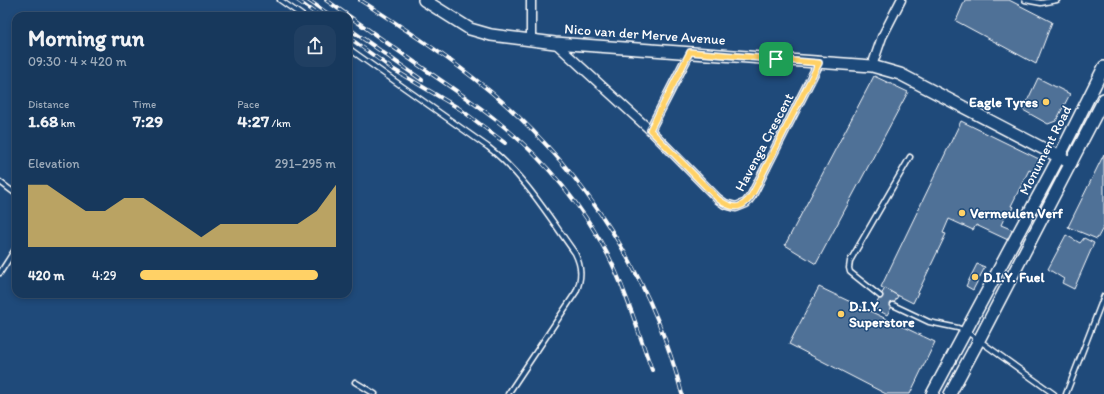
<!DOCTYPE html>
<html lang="en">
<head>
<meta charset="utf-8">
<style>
	body { margin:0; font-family:Itim,sans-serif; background:#203f62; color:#f1f3f6; height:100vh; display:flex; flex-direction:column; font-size:15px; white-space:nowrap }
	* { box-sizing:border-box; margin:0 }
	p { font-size:13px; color:#9eacbb }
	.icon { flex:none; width:22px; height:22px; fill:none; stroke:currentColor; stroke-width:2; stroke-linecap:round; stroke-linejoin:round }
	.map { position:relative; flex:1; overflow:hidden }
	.sheet { position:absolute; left:12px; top:12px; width:340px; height:286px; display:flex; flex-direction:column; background:#17385c; border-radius:12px; box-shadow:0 2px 6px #0003,0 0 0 1px #365272 }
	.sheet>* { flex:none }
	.pin { position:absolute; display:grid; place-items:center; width:34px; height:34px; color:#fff; margin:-17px; border-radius:8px; box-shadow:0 2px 6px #0006 }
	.round { display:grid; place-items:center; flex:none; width:42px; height:42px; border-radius:12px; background:#203f62 }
	.summary { display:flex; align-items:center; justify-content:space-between; height:68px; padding:0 16px }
	h1 { font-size:22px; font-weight:700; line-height:30px }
	.metrics { display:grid; grid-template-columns:repeat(3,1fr); gap:6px; height:68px; padding:4px 16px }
	.metrics div { display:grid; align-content:center }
	.metrics b { font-size:17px; font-weight:700 }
	.metrics small { font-size:11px; font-weight:400 }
	.metrics p { font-size:11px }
	.chart { height:112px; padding:8px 16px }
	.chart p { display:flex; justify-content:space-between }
	.chart svg { width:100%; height:72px; margin-top:4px; fill:#ffd166; opacity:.7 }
	ul { padding:0 16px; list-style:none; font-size:13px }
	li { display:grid; grid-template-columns:64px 48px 1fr; align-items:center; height:30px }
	li i { height:10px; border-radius:5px; background:#ffd166 }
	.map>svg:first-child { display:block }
</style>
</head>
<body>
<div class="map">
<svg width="1104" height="394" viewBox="0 0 1104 394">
	<rect width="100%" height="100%" fill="#1f4a7a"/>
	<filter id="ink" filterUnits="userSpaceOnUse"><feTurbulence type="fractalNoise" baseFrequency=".025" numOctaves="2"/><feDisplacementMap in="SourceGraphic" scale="8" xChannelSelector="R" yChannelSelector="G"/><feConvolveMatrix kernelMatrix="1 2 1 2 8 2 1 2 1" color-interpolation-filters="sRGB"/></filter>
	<g filter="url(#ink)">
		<g fill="#507197" stroke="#fff">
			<polygon points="965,0 1009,0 1052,22 1036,64 956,21"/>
			<polygon points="874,76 908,92 816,264 785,245"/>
			<polygon points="1038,78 1070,94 1056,121 1048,124 1023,110"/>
			<polygon points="961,121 1043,161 1037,174 1029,170 1011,206 1014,207 1011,213 1007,212 1001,225 1013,230 1008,240 976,225 973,230 949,219 943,233 946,234 913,303 881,287"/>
			<polygon points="1104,154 1104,226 1097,239 1068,227"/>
			<polygon points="1066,235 1080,243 1084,238 1094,243 1074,289 1062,283 1064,279 1048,269"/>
			<polygon points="977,264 985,267 973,290 966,286"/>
			<polygon points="819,287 935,342 910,394 886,394 789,344"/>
			<polygon points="885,288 898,296 887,315 874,308"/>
		</g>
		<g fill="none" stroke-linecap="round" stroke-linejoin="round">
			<g stroke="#fff" stroke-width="7">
				<g id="lane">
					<polyline points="280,0 303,16"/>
					<polyline points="1025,0 1041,3 1057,0"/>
					<path d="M348,48l140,99c36,28 61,70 87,106 7,14 7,25 1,39l-68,102"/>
					<polyline points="0,182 16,194"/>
					<polyline points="0,273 16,248"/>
					<polyline points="880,296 850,272 849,268 850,261 910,157"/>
					<polyline points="893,305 929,322 958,328 966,331 1054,394"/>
					<polyline points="355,382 375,394"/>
					<polyline points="1066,394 1104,296"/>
				</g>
			</g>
			<g stroke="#fff" stroke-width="11">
				<g id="street">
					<polyline points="531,40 531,0"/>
					<polyline points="555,43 650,130"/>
					<polyline points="690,52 650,130 718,199 725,204 736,207 746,203 752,195 819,63"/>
					<polyline points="872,66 882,37 901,0"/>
				</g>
			</g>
			<g stroke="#fff" stroke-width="14">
				<g id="secondary">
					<polyline points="424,0 470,29 491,35 555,43 872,66 900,74 1071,163"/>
					<polyline points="932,394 1059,157 1104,67"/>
					<polyline points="950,394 979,340 1104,99"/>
				</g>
			</g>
			<use href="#lane" stroke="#1f4a7a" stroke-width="4"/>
			<use href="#street" stroke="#1f4a7a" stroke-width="8"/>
			<use href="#secondary" stroke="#1f4a7a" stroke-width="11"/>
			<g stroke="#fff" stroke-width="4">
				<g id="rail">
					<polyline points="297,0 319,16"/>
					<polyline points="308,0 331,16"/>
					<path d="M326,0c31,22 63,44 94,66 26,18 52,35 76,54 46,37 86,84 113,137 18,36 29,75 43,113"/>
					<path d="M360,0c45,29 90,58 131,92 93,78 161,185 191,302"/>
					<polyline points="348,28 422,80"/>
					<polyline points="348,37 391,68 460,109 505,143"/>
				</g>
			</g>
			<use href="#rail" stroke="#1f4a7a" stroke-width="2.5" stroke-dasharray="8" stroke-linecap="butt"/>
		</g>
	</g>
	<g fill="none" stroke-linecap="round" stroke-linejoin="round" filter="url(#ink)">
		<g stroke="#fff" stroke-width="8">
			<path id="route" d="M690,52l129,11 -65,128c-9,17 -19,21 -36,8l-68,-69z"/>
		</g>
		<use href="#route" stroke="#ffd166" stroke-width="5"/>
	</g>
	<g fill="#ffd166" stroke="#1f4a7a" stroke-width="1.5">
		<circle cx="1046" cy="102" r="4"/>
		<circle cx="962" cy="213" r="4"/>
		<circle cx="975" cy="277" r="4"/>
		<circle cx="841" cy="314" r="4"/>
	</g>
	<g text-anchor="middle" stroke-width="3" stroke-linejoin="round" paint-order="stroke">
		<g font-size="14" fill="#fff" stroke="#1f4a7a">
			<text transform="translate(645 34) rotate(4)" y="5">Nico van der Merve Avenue</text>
			<text transform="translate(764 142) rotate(-62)" y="5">Havenga Crescent</text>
			<text transform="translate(1045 150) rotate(-63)" y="5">Monument Road</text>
		</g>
		<g font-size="14" font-weight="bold" fill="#fff" stroke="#1f4a7a" text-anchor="start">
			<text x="1038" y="107" text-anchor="end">Eagle Tyres</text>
			<text x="970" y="218">Vermeulen Verf</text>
			<text x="983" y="282">D.I.Y. Fuel</text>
			<text x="849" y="311">D.I.Y.<tspan x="849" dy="16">Superstore</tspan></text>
		</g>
	</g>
</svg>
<div class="pin" style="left:776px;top:59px;background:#1e9e55"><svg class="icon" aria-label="arrive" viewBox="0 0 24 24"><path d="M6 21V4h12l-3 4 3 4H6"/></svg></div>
<section class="sheet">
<div class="summary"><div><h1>Morning run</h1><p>09:30 · 4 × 420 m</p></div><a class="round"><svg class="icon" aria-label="share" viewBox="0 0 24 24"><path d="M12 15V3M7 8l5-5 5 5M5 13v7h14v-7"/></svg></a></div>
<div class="metrics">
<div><p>Distance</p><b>1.68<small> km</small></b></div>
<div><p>Time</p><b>7:29</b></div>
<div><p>Pace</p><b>4:27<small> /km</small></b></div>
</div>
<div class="chart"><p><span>Elevation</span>291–295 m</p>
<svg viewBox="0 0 160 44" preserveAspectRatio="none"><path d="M0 44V6L10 6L20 14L30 22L40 22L50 14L60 14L70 22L80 30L90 38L100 30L110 30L120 30L130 30L140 30L150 22L160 6V44z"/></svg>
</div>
<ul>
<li><b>420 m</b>4:29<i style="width:91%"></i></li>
</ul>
</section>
</div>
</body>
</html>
